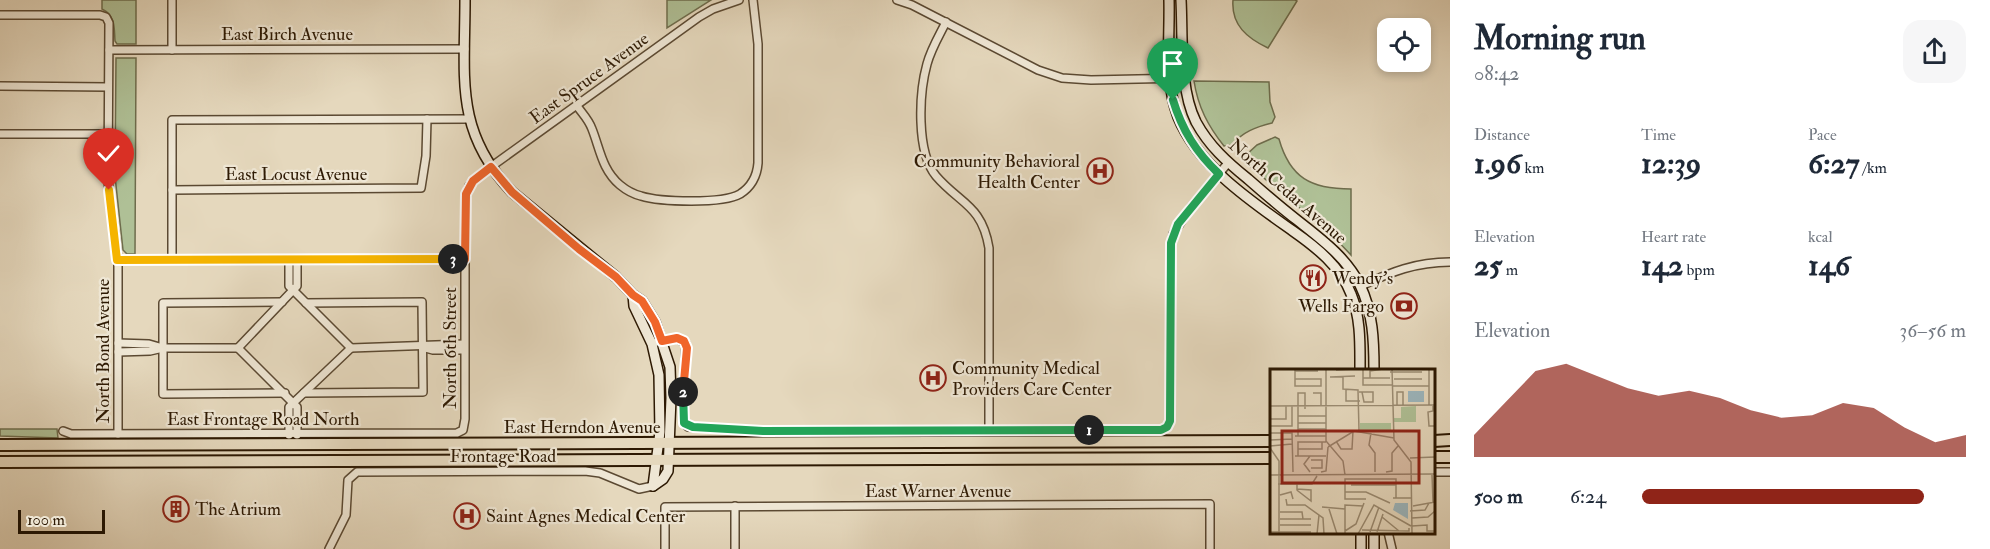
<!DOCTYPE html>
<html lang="en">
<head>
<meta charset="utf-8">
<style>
	body { margin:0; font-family:"IM FELL Double Pica",serif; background:#f6f6f7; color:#1f2937; height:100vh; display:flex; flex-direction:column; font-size:22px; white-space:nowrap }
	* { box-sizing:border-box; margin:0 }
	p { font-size:20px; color:#747a83 }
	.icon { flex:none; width:33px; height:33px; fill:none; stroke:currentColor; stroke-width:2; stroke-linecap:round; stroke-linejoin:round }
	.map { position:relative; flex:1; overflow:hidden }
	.side { display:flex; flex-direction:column; background:#fff; width:540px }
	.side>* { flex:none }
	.fabs { position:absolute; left:1377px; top:18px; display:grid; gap:12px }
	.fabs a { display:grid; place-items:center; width:54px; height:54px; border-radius:12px; background:#fff; box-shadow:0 3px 9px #0003; font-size:30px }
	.scale { position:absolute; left:18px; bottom:15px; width:87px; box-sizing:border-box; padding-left:6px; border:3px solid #2d1903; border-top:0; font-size:16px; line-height:21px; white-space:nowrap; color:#2d1903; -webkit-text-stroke:4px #eee6d4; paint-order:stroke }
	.pin { position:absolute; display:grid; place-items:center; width:51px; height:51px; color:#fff; margin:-62px -26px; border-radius:50% 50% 50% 0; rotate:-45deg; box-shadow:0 0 6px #0007 }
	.pin .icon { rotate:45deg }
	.km { position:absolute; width:30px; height:30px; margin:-15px; border-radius:50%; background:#222; color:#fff; font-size:16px; line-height:30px; text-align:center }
	.round { display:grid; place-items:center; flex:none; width:63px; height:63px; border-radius:18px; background:#f6f6f7 }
	.head { display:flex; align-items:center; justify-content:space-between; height:102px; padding:0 24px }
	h1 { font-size:33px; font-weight:700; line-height:45px }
	.figures { display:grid; grid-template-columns:repeat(3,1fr); gap:9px; height:102px; padding:6px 24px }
	.figures div { display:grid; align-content:center }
	.figures b { font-size:30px; font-weight:700 }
	.figures small { font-size:16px; font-weight:400 }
	.figures p { font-size:16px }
	.chart { height:168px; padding:12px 24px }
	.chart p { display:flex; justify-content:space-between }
	.chart svg { width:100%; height:108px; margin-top:6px; fill:#8f2418; opacity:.7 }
	ul { padding:0 24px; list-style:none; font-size:20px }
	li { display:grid; grid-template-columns:96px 72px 1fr; align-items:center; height:45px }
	li i { height:15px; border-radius:8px; background:#8f2418 }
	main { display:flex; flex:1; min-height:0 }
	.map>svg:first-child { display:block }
</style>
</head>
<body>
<main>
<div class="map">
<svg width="1450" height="549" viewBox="0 0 1450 549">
	<rect width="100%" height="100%" fill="#e5d8bd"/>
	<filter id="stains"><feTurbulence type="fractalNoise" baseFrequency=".00333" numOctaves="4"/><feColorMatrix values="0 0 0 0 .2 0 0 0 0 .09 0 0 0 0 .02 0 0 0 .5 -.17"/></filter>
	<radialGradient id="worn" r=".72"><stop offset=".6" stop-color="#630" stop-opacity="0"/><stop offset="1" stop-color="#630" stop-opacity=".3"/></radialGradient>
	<g fill="#afc096" stroke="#6e6c4c" stroke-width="1.5">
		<path d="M102,0h34v44h-19l-2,-3c-1,-13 1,-25 -13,-32z"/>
		<polygon points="667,0 711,0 667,28"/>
		<path d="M1233,0h62l2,1 -29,47c-21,-10 -37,-23 -35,-48z"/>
		<polygon points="116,58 136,58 135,254 127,254 123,250 115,176"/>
		<path d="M1194,81l75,1 1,20 5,15 -3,6c-16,4 -30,9 -40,22l-8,1c-16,-20 -26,-39 -30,-65z"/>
		<path d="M1275,137l4,2c11,39 32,50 72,50v66l-20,-21 -84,-70 -2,-8 12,-11z"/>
		<polygon points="0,429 57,429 58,438 0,436"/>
	</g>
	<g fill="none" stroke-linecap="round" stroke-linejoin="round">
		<g stroke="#5b4932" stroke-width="10">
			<g id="street">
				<polyline points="172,0 172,50"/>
				<polyline points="897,0 912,5 1038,70 1062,78 1091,80 1185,78"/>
				<polyline points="0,15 100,15 106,17 109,23 108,181 118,260 118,434"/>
				<path d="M946,22c-7,14 -15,27 -19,42 -8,29 -11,88 9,112 24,28 46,29 53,72v182"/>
				<polyline points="109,50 465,49"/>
				<polyline points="0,86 108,87"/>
				<path d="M577,106c5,7 12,14 15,23 8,20 10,41 28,56 6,5 13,9 21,11 19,6 82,8 99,-2 11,-7 17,-18 18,-31v-119l-5,-44"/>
				<polyline points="0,134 108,134"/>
				<polyline points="172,190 421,188 426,156 427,119"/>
				<polyline points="118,260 465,259"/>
				<polyline points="172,260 172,120 469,119"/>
				<path d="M1361,286c30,-14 55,-24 89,-24"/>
				<polyline points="282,302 163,303 163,394 285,393"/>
				<polyline points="657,342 677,338 686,344 683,419 684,423 688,427 763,431 1161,430 1167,427 1170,421 1170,261 1173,234 1191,207 1228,163"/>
				<polyline points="118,343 149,344 163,348 238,348"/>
				<polyline points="422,347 433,350 464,350"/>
				<polyline points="351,348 464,344"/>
				<polyline points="118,352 150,351 163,348"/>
				<polyline points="304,393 423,392 422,302 306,303"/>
				<polyline points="63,431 71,434 457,433 463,430 465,419 465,202 469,186 481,174 699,17 713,9 739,0"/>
				<polyline points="289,435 289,407 351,348 289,286 289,259"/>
				<polyline points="297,435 297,407 238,348 297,286 297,259"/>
				<polyline points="1434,472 1450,472"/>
				<polyline points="735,506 735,549"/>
				<polyline points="1388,532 1392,549"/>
				<polyline points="329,549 346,515 348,480 357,472 585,471 600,473 639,489 653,486"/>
				<polyline points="665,549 665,507 1210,504 1210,549"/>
			</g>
		</g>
		<g stroke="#2d1903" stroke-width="12">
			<g id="secondary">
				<path d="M465,0c0,78 -11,131 47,192l104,85 17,18 9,6 13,21 15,45 1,31 -3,73 -5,8 -10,7"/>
				<path d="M1169,0c1,38 -5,81 9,117 20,49 74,85 115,114 23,16 48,36 58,63 10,24 9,51 9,76"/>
				<path d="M1181,0c2,37 -2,88 15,122 13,24 31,40 52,57 16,14 32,28 49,41 24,19 49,37 63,65 13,27 14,56 14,85"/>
				<polyline points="633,295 634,306 652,344 659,375 660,432 653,486"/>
				<polyline points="1361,532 1361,549"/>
				<polyline points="1374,532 1374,549"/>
			</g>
		</g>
		<g stroke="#2d1903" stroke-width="14">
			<g id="primary">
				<polyline points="1434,441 1450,440"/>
				<polyline points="0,445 1272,441"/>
				<polyline points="1434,457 1450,457"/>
				<polyline points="0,462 1272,458"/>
			</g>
		</g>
		<use href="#street" stroke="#eee6d4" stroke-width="7"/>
		<use href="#secondary" stroke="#eee6d4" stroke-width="9"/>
		<use href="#primary" stroke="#e5d8bd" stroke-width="10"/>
	</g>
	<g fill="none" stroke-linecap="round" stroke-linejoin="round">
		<g stroke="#fff" stroke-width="12">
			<path id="split-1" d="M1089,430h72l6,-3 3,-6 1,-178 7,-19 41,-50c-23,-22 -37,-44 -46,-74"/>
		</g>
		<g stroke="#fff" stroke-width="12">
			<polyline id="split-2" points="683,392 684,423 693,427 763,431 1089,430"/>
		</g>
		<g stroke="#fff" stroke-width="12">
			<polyline id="split-3" points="453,259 465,259 466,194 473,181 491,167 512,192 579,249 616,277 633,295 642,301 655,322 662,341 677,338 684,341 687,348 683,392"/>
		</g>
		<g stroke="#fff" stroke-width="12">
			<polyline id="split-4" points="109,190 117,260 453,259"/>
		</g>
		<use href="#split-1" stroke="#22a559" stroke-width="8"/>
		<use href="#split-2" stroke="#22a559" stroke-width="8"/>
		<use href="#split-3" stroke="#f0652b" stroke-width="8"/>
		<use href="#split-4" stroke="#f5b400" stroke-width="8"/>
	</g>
	<defs>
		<g id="hospital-ring" transform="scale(1.35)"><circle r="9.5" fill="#eee6d4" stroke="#8f2418" stroke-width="1.5"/><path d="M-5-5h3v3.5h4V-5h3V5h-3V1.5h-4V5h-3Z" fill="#8f2418"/></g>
		<g id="restaurant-ring" transform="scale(1.35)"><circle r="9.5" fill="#eee6d4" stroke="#8f2418" stroke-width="1.5"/><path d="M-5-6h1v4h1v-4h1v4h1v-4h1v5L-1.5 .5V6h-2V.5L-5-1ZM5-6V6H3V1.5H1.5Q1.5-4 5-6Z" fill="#8f2418"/></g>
		<g id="bank-ring" transform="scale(1.35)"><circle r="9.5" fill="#eee6d4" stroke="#8f2418" stroke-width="1.5"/><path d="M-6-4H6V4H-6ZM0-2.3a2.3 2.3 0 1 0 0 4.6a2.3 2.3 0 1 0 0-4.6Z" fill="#8f2418"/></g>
		<g id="building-ring" transform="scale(1.35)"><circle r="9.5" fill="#eee6d4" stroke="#8f2418" stroke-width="1.5"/><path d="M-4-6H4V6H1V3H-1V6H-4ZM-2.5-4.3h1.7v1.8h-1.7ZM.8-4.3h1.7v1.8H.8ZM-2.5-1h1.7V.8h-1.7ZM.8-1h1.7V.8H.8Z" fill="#8f2418"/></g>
	</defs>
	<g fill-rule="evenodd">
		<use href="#hospital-ring" x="1100" y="171"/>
		<use href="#restaurant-ring" x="1313" y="278"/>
		<use href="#bank-ring" x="1404" y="306"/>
		<use href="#hospital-ring" x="933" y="378"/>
		<use href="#building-ring" x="176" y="509"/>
		<use href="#hospital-ring" x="467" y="516"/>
	</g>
	<g text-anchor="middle" stroke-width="4.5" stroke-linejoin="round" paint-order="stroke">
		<g font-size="18" fill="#2d1903" stroke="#eee6d4">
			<text x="287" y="40">East Birch Avenue</text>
			<text transform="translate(589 78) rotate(-36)" y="6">East Spruce Avenue</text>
			<text x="296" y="180">East Locust Avenue</text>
			<text transform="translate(1288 191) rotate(41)" y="6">North Cedar Avenue</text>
			<text transform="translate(450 348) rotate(-90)" y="6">North 6th Street</text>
			<text transform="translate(103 351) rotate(-90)" y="6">North Bond Avenue</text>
			<text x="263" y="425">East Frontage Road North</text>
			<text x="582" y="433">East Herndon Avenue</text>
			<text x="503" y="462">Frontage Road</text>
			<text x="938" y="497">East Warner Avenue</text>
		</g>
		<g font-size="18" fill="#2d1903" stroke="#eee6d4" text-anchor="start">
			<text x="1080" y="167" text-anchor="end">Community Behavioral<tspan x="1080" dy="21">Health Center</tspan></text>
			<text x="1332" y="284">Wendy's</text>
			<text x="1384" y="312" text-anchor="end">Wells Fargo</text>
			<text x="952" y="374">Community Medical<tspan x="952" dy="21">Providers Care Center</tspan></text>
			<text x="195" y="515">The Atrium</text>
			<text x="486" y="522">Saint Agnes Medical Center</text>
		</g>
	</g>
	<g transform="translate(1270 369)">
		<rect width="165" height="165" fill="#e5d8bd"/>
		<path d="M146,37v16h-22v-4h7v-11zM90,54h31v7h-31z" fill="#afc096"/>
		<path d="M154,22v11h-16v-11zM125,134h13v16l-15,-9z" fill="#9cb6bd"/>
		<path fill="none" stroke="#9b8c73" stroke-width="1.5" d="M56,0v72l17,20 2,14M93,0v16h29M122,0l2,71 17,22 1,72M66,1l20,-1M25,2h23M120,3h32M73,7v13l15,1 1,41M60,8l25,-1M93,9h27M100,9v-7l13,-2M25,10h26v7h-26v-17M124,10h28M122,17h37M76,20v12h14M89,23h14v10h-9l-2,-10M43,24h8v13M127,36v-13h6v13M159,36v-36M163,36v6l-5,1 1,14h6M0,37l165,-1M28,47h28M0,50h16v-13M28,54h28M0,57h22v-20M28,60h28M0,64h22l1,39M101,64l-2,12 6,8v19M25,67h31M28,67v-43h7v16M0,71l22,-1M66,72l5,8h11l1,-18M0,77l22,-2M58,78l26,-16 40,7M0,79l9,13v73M28,80h24v-7M25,87h31M28,87v-14h28M140,89l25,-1M41,99h11v-8h-11M40,103l-6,-8 6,-8M51,103l5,-1 2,-24M116,103l6,-1v-18l6,-7M0,106l165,-1M162,106l1,27M8,115h34l5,-8M27,115v6l1,1 13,10v-11l-14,-1M81,116h45M75,123h21l24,11M10,126l11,-3 2,7M123,129h19M16,130l1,6h18l18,13 1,16M96,130h-21v-20h51v19M143,137l22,-4M52,138l23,2M59,140l8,25M140,142l15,-1 4,-7M10,143h22l1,7M112,148l17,14M142,149l16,-1 7,-6M10,150h31M10,156h31M142,157l15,-1v6h8M92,161l47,1v-3M75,162l11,-7 8,-21M0,163h41M100,163l9,-25M107,163l6,-18M47,165l2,-19M75,165v-29l18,1M88,165l16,-29 37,21"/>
		<path fill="#8f2418" fill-opacity="0.15" stroke="#8f2418" stroke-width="3" d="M12,62h137v52h-137z"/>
		<rect width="165" height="165" fill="none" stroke="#2d1903" stroke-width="3"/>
	</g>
	<rect width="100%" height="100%" filter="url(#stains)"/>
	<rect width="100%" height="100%" fill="url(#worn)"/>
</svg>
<div class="fabs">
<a><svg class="icon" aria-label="locate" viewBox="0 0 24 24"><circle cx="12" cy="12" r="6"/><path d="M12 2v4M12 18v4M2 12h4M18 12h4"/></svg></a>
</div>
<div class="scale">100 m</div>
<div class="pin" style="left:1173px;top:100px;background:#1e9e55"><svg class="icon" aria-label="arrive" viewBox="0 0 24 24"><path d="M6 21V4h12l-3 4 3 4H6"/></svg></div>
<div class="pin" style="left:109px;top:190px;background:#d93025"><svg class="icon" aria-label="check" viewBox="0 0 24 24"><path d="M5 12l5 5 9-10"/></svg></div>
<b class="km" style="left:1089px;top:430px">1</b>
<b class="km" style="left:683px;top:392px">2</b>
<b class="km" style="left:453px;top:259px">3</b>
</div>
<section class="side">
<div class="head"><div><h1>Morning run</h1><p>08:42</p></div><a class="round"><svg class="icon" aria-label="share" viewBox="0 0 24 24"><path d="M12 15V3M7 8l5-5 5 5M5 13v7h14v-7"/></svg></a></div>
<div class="figures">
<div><p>Distance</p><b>1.96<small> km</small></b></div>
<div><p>Time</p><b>12:39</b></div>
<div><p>Pace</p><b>6:27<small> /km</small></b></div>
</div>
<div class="figures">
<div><p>Elevation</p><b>25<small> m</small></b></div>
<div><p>Heart rate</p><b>142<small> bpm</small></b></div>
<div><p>kcal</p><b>146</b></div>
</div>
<div class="chart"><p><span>Elevation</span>36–56 m</p>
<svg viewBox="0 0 160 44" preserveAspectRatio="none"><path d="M0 44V35L10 22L20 9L30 6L40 11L50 16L60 19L70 17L80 20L90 25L100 28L110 27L120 22L130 24L140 32L150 38L160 35V44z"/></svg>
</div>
<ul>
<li><b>500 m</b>6:24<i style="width:87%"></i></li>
</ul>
</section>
</main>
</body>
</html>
